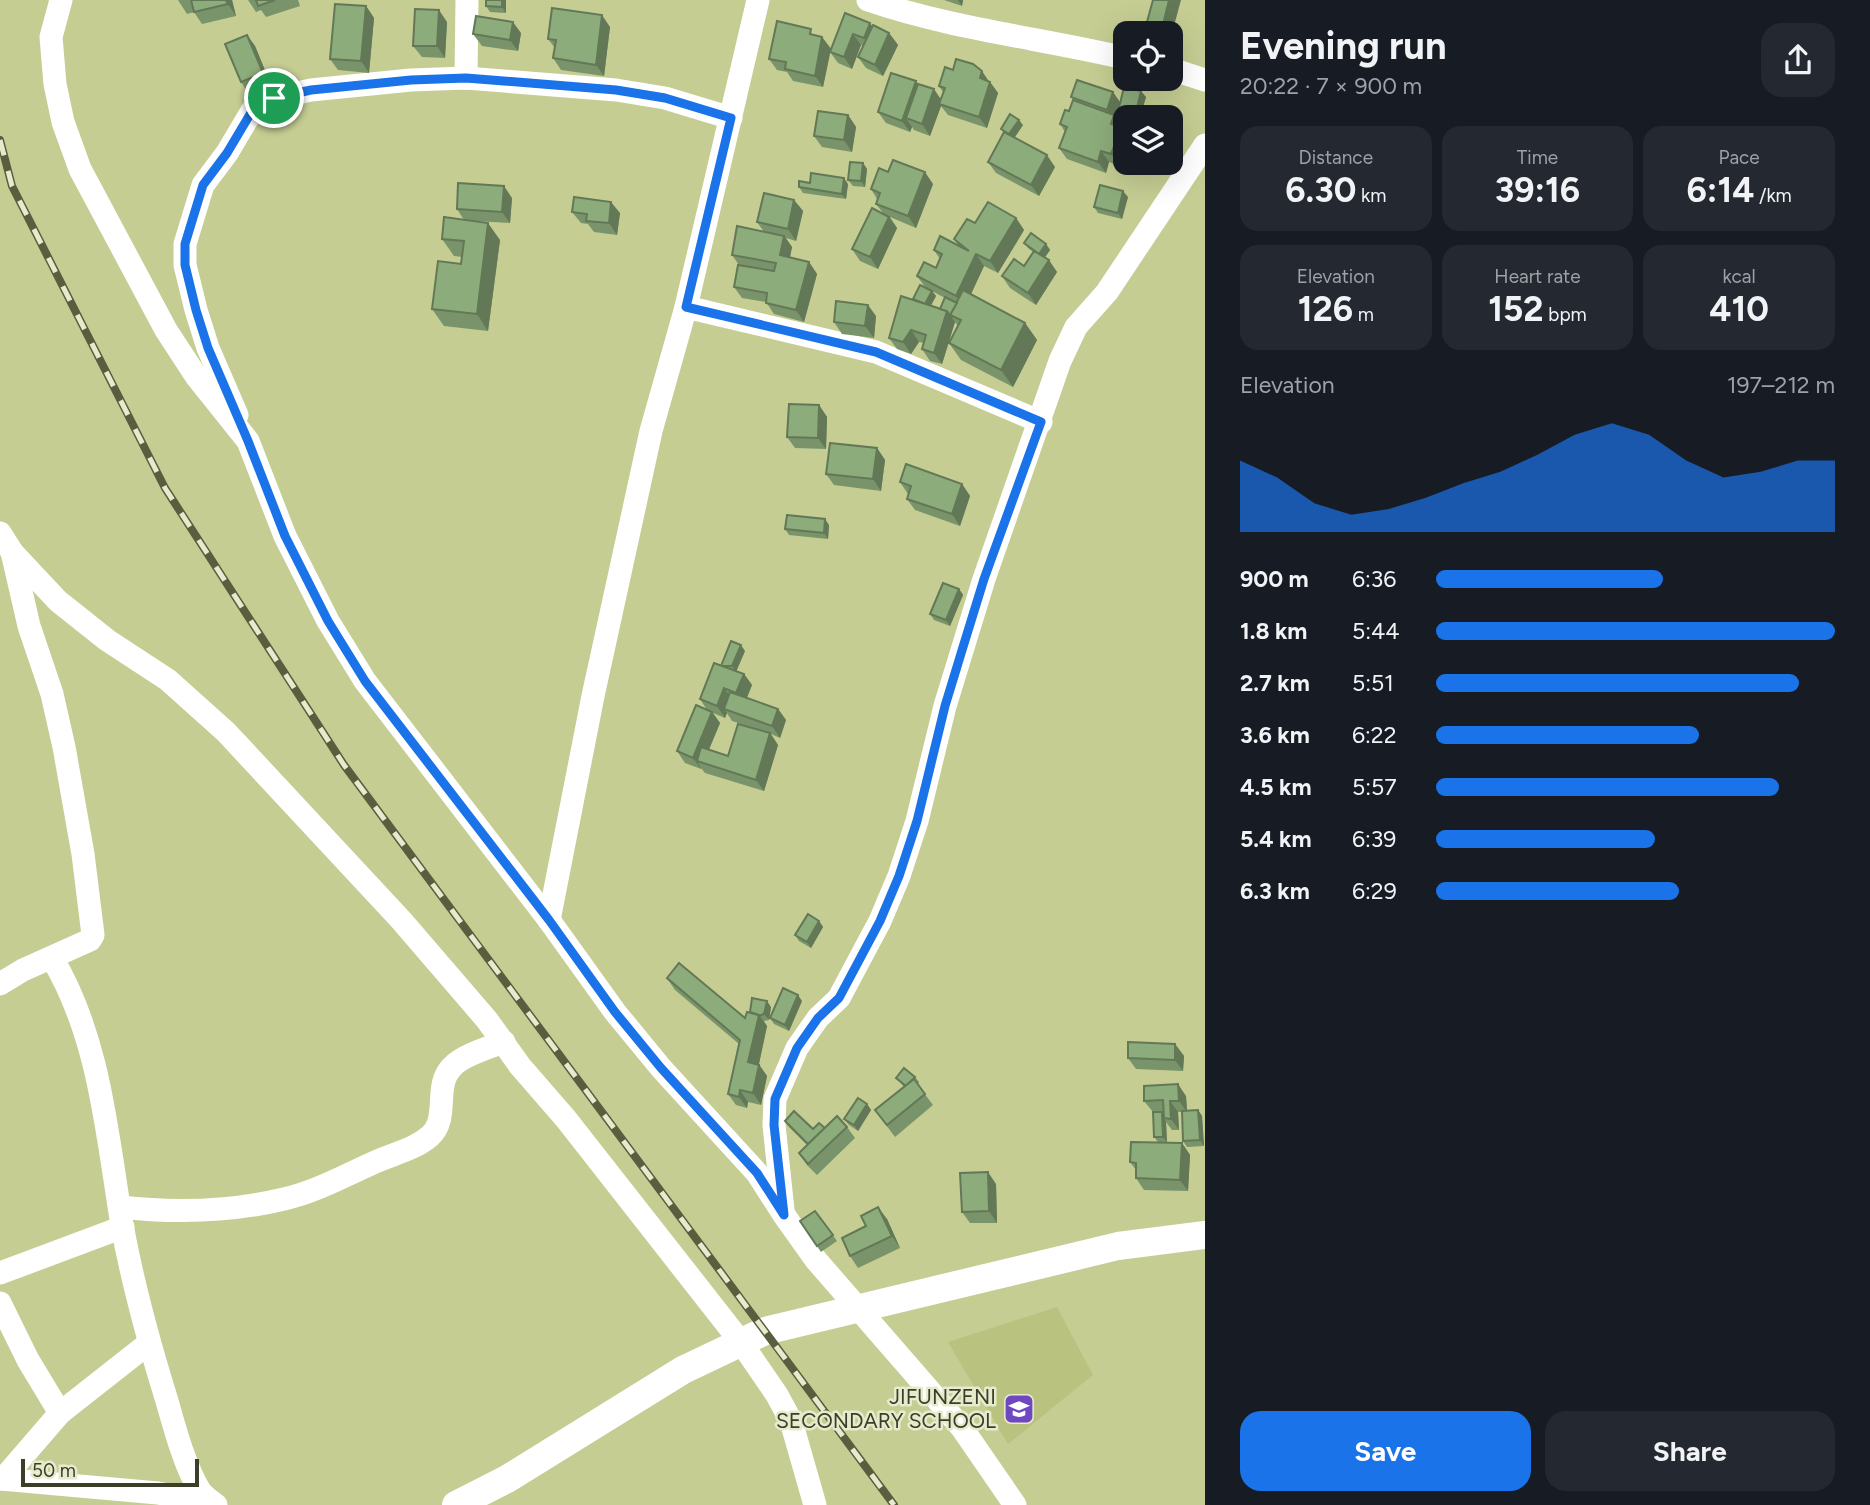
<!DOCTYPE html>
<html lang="en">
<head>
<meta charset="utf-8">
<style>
	body { margin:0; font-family:Figtree,sans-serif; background:#242831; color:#f1f3f6; height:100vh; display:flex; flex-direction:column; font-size:26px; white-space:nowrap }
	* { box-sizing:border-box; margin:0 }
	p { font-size:23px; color:#9ea1a6 }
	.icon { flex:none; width:38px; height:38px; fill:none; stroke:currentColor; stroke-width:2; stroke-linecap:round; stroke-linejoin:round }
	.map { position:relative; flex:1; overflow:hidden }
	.panel { display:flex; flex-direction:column; background:#171b24; width:665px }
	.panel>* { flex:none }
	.controls { position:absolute; left:1113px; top:21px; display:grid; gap:14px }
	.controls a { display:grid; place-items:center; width:70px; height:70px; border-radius:14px; background:#171b24; box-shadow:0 7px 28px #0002; font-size:35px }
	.scale { position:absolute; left:21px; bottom:18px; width:178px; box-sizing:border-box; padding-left:7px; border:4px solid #3c3f27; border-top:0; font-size:19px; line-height:24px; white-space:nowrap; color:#3c3f27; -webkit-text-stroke:5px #e6ebce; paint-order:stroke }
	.pin { position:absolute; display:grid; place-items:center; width:60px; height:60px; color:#fff; margin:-30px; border:4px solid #fff; border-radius:50%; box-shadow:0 2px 7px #0007 }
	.round { display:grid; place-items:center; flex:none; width:74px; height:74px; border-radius:21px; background:#242831 }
	.summary { display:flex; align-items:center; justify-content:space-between; height:119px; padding:0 35px }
	h1 { font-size:38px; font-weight:700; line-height:52px }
	.stats { display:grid; grid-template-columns:repeat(3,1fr); gap:10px; height:119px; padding:7px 35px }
	.stats div { display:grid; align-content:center; border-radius:18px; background:#242831; text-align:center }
	.stats b { font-size:35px; font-weight:700 }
	.stats small { font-size:19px; font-weight:400 }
	.stats p { font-size:19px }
	.chart { height:196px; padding:14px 35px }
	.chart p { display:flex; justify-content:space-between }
	.chart svg { width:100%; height:126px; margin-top:7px; fill:#1a73e8; opacity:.7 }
	.primary-button { display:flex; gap:14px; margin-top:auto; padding:14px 35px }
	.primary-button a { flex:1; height:80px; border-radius:21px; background:#1a73e8; color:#fff; font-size:28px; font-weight:700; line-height:80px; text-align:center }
	.primary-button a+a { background:#242831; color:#f1f3f6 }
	ul { padding:0 35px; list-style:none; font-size:23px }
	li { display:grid; grid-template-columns:112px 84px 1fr; align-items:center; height:52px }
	li i { height:18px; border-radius:9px; background:#1a73e8 }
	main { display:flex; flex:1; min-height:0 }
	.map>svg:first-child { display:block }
</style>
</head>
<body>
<main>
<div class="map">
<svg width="1205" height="1505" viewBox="0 0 1205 1505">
	<rect width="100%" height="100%" fill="#c5cd93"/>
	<polygon fill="#bac280" points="1057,1307 1093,1375 1008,1444 948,1342"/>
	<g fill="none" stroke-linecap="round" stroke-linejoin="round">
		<g stroke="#fff" stroke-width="23">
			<polyline points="61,0 51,37 55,84 63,122 80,169 166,330 196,376 248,441 285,536 328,621 365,681 549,920 615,1012 661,1068 757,1173 784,1215 816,1260 962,1428 1015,1505"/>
			<path d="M868,0c84,29 172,38 257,58"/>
			<polyline points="1171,69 1205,80"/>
			<polyline points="466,78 467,0"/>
			<polyline points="686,307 876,352 1041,422"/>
			<polyline points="237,415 208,348 196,310 185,265 185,244 203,185 227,153 252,111 274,98 311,90 411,80 466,78 616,90 665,98 731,118"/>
			<polyline points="0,533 12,552 58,601 107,640 168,680 226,732 401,920 487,1020 520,1066 566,1119 740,1341 777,1395 791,1421 815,1505"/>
			<polyline points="549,920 593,696 651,431 686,307 758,0"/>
			<path d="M52,958c48,80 55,177 70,267 11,60 27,118 45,176 8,28 18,66 33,90 4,6 11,10 16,14"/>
			<polyline points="0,984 23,970 90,940 93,935 83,854 64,747 52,694 29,626 12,552"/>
			<path d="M120,1207c54,6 110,5 164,-8 31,-7 60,-23 89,-36 19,-9 41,-13 57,-27 20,-18 3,-50 22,-69 9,-11 38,-20 52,-25"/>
			<polyline points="783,1210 774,1125 775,1099 797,1048 818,1018 839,998 880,921 899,876 917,821 945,706 984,579 1060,361 1076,327 1107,292 1205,145"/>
			<polyline points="0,1273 123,1227"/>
			<polyline points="0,1303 28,1360 60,1413"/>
			<polyline points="0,1479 158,1493 197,1501"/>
			<polyline points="3,1479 60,1413 149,1343"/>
		</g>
		<polyline stroke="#fff" stroke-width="28" points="456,1505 507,1479 683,1370 765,1331 1118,1246 1205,1235"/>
		<g stroke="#5a5e3e" stroke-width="8">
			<polyline id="rail" points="0,140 12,186 165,488 344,765 894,1505"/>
		</g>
		<use href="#rail" stroke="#e6ebce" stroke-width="5" stroke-dasharray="16" stroke-linecap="butt"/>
	</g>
	<g fill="#79946a" fill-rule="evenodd">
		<polygon points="178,0 232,0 236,16 202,24 194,12 187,14"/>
		<polygon points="248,0 298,0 300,6 266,17 261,10 256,12"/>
		<polygon points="506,0 506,13 490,12 486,6"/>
		<polygon points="944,0 963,0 962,6"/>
		<polygon points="366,6 374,18 369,73 338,70 330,59"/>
		<polygon points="845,13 873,27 889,33 898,45 883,76 866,68 858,57 863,46 861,45 852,69 838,63 830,52 823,87 793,81 787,72 777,70 769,59 816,36 822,37 831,49"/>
		<polygon points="447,22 445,58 422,57 413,46"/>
		<polygon points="610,27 604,76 561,70 553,58 555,48 548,39"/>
		<polygon points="521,33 518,51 482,46 473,34"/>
		<polygon points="247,35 255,46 271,85 249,94 241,82"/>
		<polygon points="916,81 918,84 941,99 943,92 939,86 989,81 998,93 987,128 948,115 941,106 930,136 914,130 912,127 910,132 886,123 878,112"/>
		<polygon points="1113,92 1120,102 1146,97 1140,117 1125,117 1125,123 1121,122 1117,116 1116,118 1123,127 1122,129 1125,134 1125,150 1119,166 1109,162 1106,173 1067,159 1059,148 1065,132 1060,124 1069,111 1074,100 1071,97"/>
		<polygon points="848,115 856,127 852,152 822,147 814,136"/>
		<polygon points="1023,125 1014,138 1055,167 1039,196 996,173 988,162 1004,133 1001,129"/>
		<polygon points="863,163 867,169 865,187 853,186 848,180"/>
		<polygon points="888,172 933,184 916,228 890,217 897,228 878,269 860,261 852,249 883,213 876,204 877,199 871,189"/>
		<polygon points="810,183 848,184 846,199 803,193 799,187"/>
		<polygon points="1128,197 1122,219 1098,213 1094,207"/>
		<polygon points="512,198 510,223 476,221 500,240 488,331 444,326 432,309 461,264 462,257 454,256 442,239 464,220 457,209"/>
		<polygon points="794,200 803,211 796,241 786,238 792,247 790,258 809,262 817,274 804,322 774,314 766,302 742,298 734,287 739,265 732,255 764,232 757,222"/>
		<polygon points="572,212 620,213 617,235 594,232 588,224 581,223"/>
		<path d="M1016,218l8,12 -26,43 -14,-7 -13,28 54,29 12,17 -24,47 -52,-27 -12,-17 9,-17 -3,-4 -13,42 -12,-3 -8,-12 2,-6 -5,-1 -8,12 -14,-5 -8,-11 25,-37 -1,-2 12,-12 -8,-11 19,-8 4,-9 -6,-9 24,-5 -4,-6 21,-16zM932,291l13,7 -5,11 -9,-3 5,-10z"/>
		<polygon points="1024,243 1046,244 1050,250 1045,257 1057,272 1036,305 1010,288 1002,276 1024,266 1033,252 1028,248"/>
		<polygon points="876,316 874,338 842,334 834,322"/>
		<polygon points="819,405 827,417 826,449 795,448 787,437"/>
		<polygon points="877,448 885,460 881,491 834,485 826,474"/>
		<polygon points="900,482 962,484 970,496 960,526 915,510 907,499 908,494"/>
		<polygon points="829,525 828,539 789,535 785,529"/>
		<polygon points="959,589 963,595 950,626 934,620 930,614"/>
		<path d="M745,651l-9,20 8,3 8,11 -5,13 31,11 8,11 -6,18 -9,-4 7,11 -14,46 -59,-18 -4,-5v1l-16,-6 -8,-12 30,-41 -7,-11 21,-34zM713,713l12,5 2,-5 5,8 21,7 -25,28 -19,-6 11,-27z"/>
		<polygon points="819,921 823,927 811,948 799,941 795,935"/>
		<polygon points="667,978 745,1018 771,1007 769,1020 764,1021 767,1026 759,1064 767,1076 761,1105 748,1102 747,1108 736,1105 728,1094 739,1044 675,990"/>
		<polygon points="802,1001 789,1031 774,1024 770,1018"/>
		<polygon points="1175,1044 1184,1056 1183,1071 1136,1069 1128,1058"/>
		<polygon points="915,1077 919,1082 918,1085 933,1105 895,1137 875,1110 904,1087 896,1078"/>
		<polygon points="1186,1096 1187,1111 1198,1110 1202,1116 1204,1146 1187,1147 1183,1141 1182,1112 1178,1112 1179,1130 1172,1130 1166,1122 1167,1143 1182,1143 1190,1155 1188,1191 1144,1190 1136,1178 1136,1170 1130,1162 1158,1142 1154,1137 1153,1112 1144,1101"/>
		<polygon points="867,1104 871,1110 858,1131 849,1125 844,1119"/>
		<polygon points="785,1121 813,1129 847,1127 855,1138 817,1175 807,1165 799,1153 807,1145 789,1127"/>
		<polygon points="996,1184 997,1223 970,1223 962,1212"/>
		<polygon points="815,1211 837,1241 821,1252 800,1221"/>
		<polygon points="887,1219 900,1248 858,1268 850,1256 866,1226"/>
	</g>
	<g fill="#637856">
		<polygon points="226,0 232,0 236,16 228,4"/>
		<polygon points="502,0 506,0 506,13 502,7"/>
		<polygon points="958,0 963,0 962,6"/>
		<polygon points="1169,0 1181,0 1171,37 1171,33 1161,33"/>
		<polygon points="366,6 374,18 369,73 361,61"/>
		<polygon points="439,10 447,22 445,58 437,46"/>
		<polygon points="602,15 610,27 604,76 596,65"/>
		<polygon points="513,22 521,33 518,51 510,40"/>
		<polygon points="870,23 878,34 872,50 864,38"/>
		<polygon points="889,33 898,45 883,76 875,65"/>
		<polygon points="853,34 861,45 852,69 844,57"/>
		<polygon points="247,35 255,46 271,85 263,73"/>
		<polygon points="822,37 831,49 823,87 815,76"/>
		<polygon points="982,71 990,83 980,78"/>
		<polygon points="916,81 924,93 906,118 912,127 910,132 902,121"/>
		<polygon points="990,82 998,93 987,128 979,117"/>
		<polygon points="934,89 942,101 939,104 941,106 930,136 922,124"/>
		<polygon points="1141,91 1146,97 1140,117 1135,117"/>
		<polygon points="1113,92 1121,104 1116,118 1123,127 1122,129 1125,134 1125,150 1119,166 1111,154 1111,124 1113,119 1107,110"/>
		<polygon points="848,115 856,127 852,152 844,140"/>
		<polygon points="1019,120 1023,125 1013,140 1009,134"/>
		<polygon points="1101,151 1109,162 1106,173 1098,162"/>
		<polygon points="1047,155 1055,167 1039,196 1031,185"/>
		<polygon points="863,163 867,169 865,187 861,181"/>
		<polygon points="925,172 933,184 916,228 908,216"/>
		<polygon points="844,178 848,184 846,199 842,194"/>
		<polygon points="504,186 512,198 510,223 502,212"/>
		<polygon points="1123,191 1128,197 1122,219 1118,213"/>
		<polygon points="794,200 803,211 796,241 788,229"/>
		<polygon points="611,202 620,213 617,235 609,223"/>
		<polygon points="889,217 897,228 878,269 870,257"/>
		<polygon points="1016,218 1024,230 998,273 990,261"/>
		<polygon points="488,223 500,240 488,331 477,314"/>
		<polygon points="784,236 792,247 788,266 780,255"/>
		<polygon points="1046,244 1050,250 1043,260 1039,254"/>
		<polygon points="976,254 984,266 965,307 956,296"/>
		<polygon points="1049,260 1057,272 1036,305 1028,293"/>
		<polygon points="809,262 817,274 804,322 796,310"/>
		<polygon points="932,291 936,296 928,310 924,305"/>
		<polygon points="868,305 876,316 874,338 865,326"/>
		<polygon points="947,311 955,322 942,364 934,353"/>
		<polygon points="1025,323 1037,340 1013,387 1001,370"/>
		<polygon points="911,330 919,342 911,354 903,342"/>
		<polygon points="819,405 827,417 826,449 818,438"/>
		<polygon points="877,448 885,460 881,491 873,479"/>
		<polygon points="962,484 970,496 960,526 952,514"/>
		<polygon points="825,519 829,525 828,539 824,533"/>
		<polygon points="959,589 963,595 950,626 946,620"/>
		<polygon points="741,645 745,651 736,672 732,666"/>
		<polygon points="744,674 752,685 744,704 736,693"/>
		<polygon points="724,688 732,699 724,709 727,713 725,718 717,706"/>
		<polygon points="778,709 786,720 780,738 772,726"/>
		<polygon points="712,712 720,723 703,763 697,761 701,768 701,769 693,758"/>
		<polygon points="770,733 778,745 764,791 756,780"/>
		<polygon points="819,921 823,927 811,948 807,942"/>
		<polygon points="798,995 802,1001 789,1031 785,1025"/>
		<polygon points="767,1001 771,1007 769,1020 764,1014"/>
		<polygon points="759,1015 767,1026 757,1073 748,1062"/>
		<polygon points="1175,1044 1184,1056 1183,1071 1175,1060"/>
		<polygon points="759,1065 767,1076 761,1105 753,1093"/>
		<polygon points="1178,1084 1186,1096 1187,1112 1179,1101"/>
		<polygon points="740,1090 748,1102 747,1108 739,1097"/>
		<polygon points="1170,1101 1178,1112 1179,1130 1171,1119"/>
		<polygon points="867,1104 871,1110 858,1131 854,1125"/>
		<polygon points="1198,1110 1202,1116 1204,1146 1200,1140"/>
		<polygon points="1162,1112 1166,1117 1164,1118 1166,1122 1167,1143 1163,1137"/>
		<polygon points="1182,1143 1190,1155 1188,1191 1180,1180"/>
		<polygon points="988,1172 996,1184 997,1223 989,1211"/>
		<polygon points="878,1207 887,1219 900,1248 892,1236"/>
	</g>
	<g fill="#8dac7b" stroke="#637856" stroke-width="2">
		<polygon points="191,0 226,0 228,4 194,12"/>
		<polygon points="256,0 275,0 258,6"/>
		<polygon points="486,0 502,0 502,7 486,6"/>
		<polygon points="1153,0 1169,0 1161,33 1144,33"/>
		<polygon points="335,4 366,6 361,61 330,59"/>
		<polygon points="552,8 602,15 596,65 553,58 556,40 548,39"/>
		<polygon points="415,9 439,10 437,46 413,46"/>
		<polygon points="845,13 870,23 864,38 853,34 844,57 830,52"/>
		<polygon points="476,16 513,22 510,40 473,34"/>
		<polygon points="777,21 811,29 810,34 822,37 815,76 785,69 786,62 769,59"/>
		<polygon points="873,25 889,33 875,65 858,57"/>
		<polygon points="247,35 263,73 241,82 225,44"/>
		<polygon points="956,59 973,64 982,71 980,78 990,82 979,117 939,104 945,88 939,86 945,67 953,70"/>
		<polygon points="891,73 916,81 902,121 878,112"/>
		<polygon points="1077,80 1113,92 1107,110 1071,97"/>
		<polygon points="918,84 934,89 922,124 906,118"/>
		<polygon points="1124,87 1141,91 1135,117 1125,118 1117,116"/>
		<polygon points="1073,100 1114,115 1111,124 1121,128 1111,154 1101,151 1098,162 1059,148 1067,127 1060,124 1065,110 1069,111"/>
		<polygon points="818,111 848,115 844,140 814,136"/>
		<polygon points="1010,114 1019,120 1009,134 1001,129"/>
		<polygon points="1004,132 1047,155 1031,185 988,162"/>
		<polygon points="893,160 925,172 908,216 876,204 880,193 871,189 879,168 888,172"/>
		<polygon points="850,162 863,163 861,181 848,180"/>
		<polygon points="811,173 844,178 842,194 799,187 799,181 810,183"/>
		<polygon points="458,183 504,186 502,212 457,209"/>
		<polygon points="1100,185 1123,191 1118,213 1094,207"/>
		<polygon points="764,193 794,200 788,229 757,222"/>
		<polygon points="574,197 611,202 609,223 586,221 587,214 572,212"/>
		<polygon points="988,202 1016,218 990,261 976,254 956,296 917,276 924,262 936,268 942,254 934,250 940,236 969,251 954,239 967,219 975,223"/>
		<polygon points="872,208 889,217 870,257 852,249"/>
		<polygon points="444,217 488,223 477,314 432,309 438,261 461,264 464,241 442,239"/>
		<polygon points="737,226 784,236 780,255 809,262 796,310 766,303 767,293 734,287 738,265 774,271 776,263 732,255"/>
		<polygon points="1031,233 1046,244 1039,254 1024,243"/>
		<polygon points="1034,251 1049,260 1028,293 1002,276 1014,259 1024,266"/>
		<polygon points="920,285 932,291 925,304 913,299"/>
		<polygon points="963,290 1025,323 1001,370 949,343 961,320 950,315"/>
		<polygon points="901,296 947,311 934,353 922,349 926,335 911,330 903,342 889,338"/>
		<polygon points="945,297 957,303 950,315 952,316 951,317 947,311 940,309"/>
		<polygon points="836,301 868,305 865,326 834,322"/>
		<polygon points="789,404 819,405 818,438 787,437"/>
		<polygon points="830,443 877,448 873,479 826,474"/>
		<polygon points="906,464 962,484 952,514 907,499 911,486 900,482"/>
		<polygon points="787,515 825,519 824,533 785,529"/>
		<polygon points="943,583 959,589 946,620 930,614"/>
		<polygon points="731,641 741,645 732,666 721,666"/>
		<polygon points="714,663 744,674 736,693 724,688 717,706 700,699"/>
		<polygon points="730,692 778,709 772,726 724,709"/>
		<polygon points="696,705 712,712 693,758 677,751"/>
		<polygon points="738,724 770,733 756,780 697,761 701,747 728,756"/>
		<polygon points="808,914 819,921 807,942 795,935"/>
		<polygon points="679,963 745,1018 747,1012 759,1015 748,1062 759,1065 753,1093 740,1090 739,1097 728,1094 740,1040 667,978"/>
		<polygon points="783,988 798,995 785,1025 770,1018"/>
		<polygon points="752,998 767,1001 764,1014 759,1016 759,1015 750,1012"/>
		<polygon points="1128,1042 1175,1044 1175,1060 1128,1058"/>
		<polygon points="904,1068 915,1077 906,1086 896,1078"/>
		<polygon points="914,1079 925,1094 887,1125 875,1110"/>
		<polygon points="1178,1084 1179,1101 1170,1101 1171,1119 1164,1118 1163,1100 1144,1101 1144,1086"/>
		<polygon points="858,1098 867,1104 854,1125 844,1119"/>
		<polygon points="1198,1110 1200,1140 1183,1141 1182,1111"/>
		<polygon points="794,1111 813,1129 819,1123 825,1128 808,1144 785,1121"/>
		<polygon points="1153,1112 1162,1112 1163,1137 1154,1137"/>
		<polygon points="837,1116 847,1127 808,1164 799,1153"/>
		<polygon points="1131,1142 1182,1143 1180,1180 1136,1178 1136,1163 1130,1162"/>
		<polygon points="988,1172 989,1211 962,1212 960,1173"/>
		<polygon points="878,1207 892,1236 850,1256 842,1238 866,1226 861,1216"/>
		<polygon points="815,1211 833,1235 817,1246 800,1221"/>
	</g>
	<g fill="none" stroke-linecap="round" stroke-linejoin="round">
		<g stroke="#fff" stroke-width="14">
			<polygon id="route" points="466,78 616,90 665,98 731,118 686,307 876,352 1041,422 984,579 963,647 945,706 917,821 899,876 880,921 839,998 818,1018 797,1048 775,1099 774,1125 784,1215 757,1173 661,1068 615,1012 549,920 365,681 328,621 285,536 248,441 208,348 196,310 185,265 185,244 203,185 227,153 252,111 274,98 311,90 411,80"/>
		</g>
		<use href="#route" stroke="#1a73e8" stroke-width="9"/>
	</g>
	<defs>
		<g id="school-square" transform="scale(1.575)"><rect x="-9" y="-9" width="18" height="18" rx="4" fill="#6f47c0" stroke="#e6ebce"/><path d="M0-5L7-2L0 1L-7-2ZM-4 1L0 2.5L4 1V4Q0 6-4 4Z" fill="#fff"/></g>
	</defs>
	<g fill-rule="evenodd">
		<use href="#school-square" x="1019" y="1409"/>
	</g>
	<g text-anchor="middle" stroke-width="5" stroke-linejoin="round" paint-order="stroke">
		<g font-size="21" fill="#3c3f27" stroke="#e6ebce" text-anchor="end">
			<text x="996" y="1404">JIFUNZENI<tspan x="996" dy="24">SECONDARY SCHOOL</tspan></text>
		</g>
	</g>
</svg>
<div class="controls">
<a><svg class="icon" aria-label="locate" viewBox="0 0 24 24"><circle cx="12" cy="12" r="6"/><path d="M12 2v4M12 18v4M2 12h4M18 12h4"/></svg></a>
<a><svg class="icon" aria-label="layers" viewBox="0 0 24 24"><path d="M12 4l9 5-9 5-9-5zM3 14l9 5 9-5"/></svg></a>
</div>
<div class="scale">50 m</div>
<div class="pin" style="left:274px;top:98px;background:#1e9e55"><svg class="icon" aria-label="arrive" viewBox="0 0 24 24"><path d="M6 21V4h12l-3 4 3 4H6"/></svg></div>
</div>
<section class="panel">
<div class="summary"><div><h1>Evening run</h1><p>20:22 · 7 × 900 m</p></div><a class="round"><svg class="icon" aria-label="share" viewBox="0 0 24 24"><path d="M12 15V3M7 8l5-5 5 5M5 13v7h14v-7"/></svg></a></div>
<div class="stats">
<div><p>Distance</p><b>6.30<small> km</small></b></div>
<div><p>Time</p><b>39:16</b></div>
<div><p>Pace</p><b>6:14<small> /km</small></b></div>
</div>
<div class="stats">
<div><p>Elevation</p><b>126<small> m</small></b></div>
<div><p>Heart rate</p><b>152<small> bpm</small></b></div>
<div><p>kcal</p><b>410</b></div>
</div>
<div class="chart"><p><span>Elevation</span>197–212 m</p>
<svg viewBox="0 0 160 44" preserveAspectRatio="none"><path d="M0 44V19L10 25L20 34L30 38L40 36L50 32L60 27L70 23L80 17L90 10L100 6L110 10L120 19L130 25L140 23L150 19L160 19V44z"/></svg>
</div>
<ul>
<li><b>900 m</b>6:36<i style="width:57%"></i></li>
<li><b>1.8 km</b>5:44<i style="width:100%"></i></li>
<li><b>2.7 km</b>5:51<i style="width:91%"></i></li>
<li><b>3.6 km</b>6:22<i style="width:66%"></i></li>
<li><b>4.5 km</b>5:57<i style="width:86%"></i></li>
<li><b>5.4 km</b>6:39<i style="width:55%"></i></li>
<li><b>6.3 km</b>6:29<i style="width:61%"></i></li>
</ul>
<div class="primary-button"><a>Save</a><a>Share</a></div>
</section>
</main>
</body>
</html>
